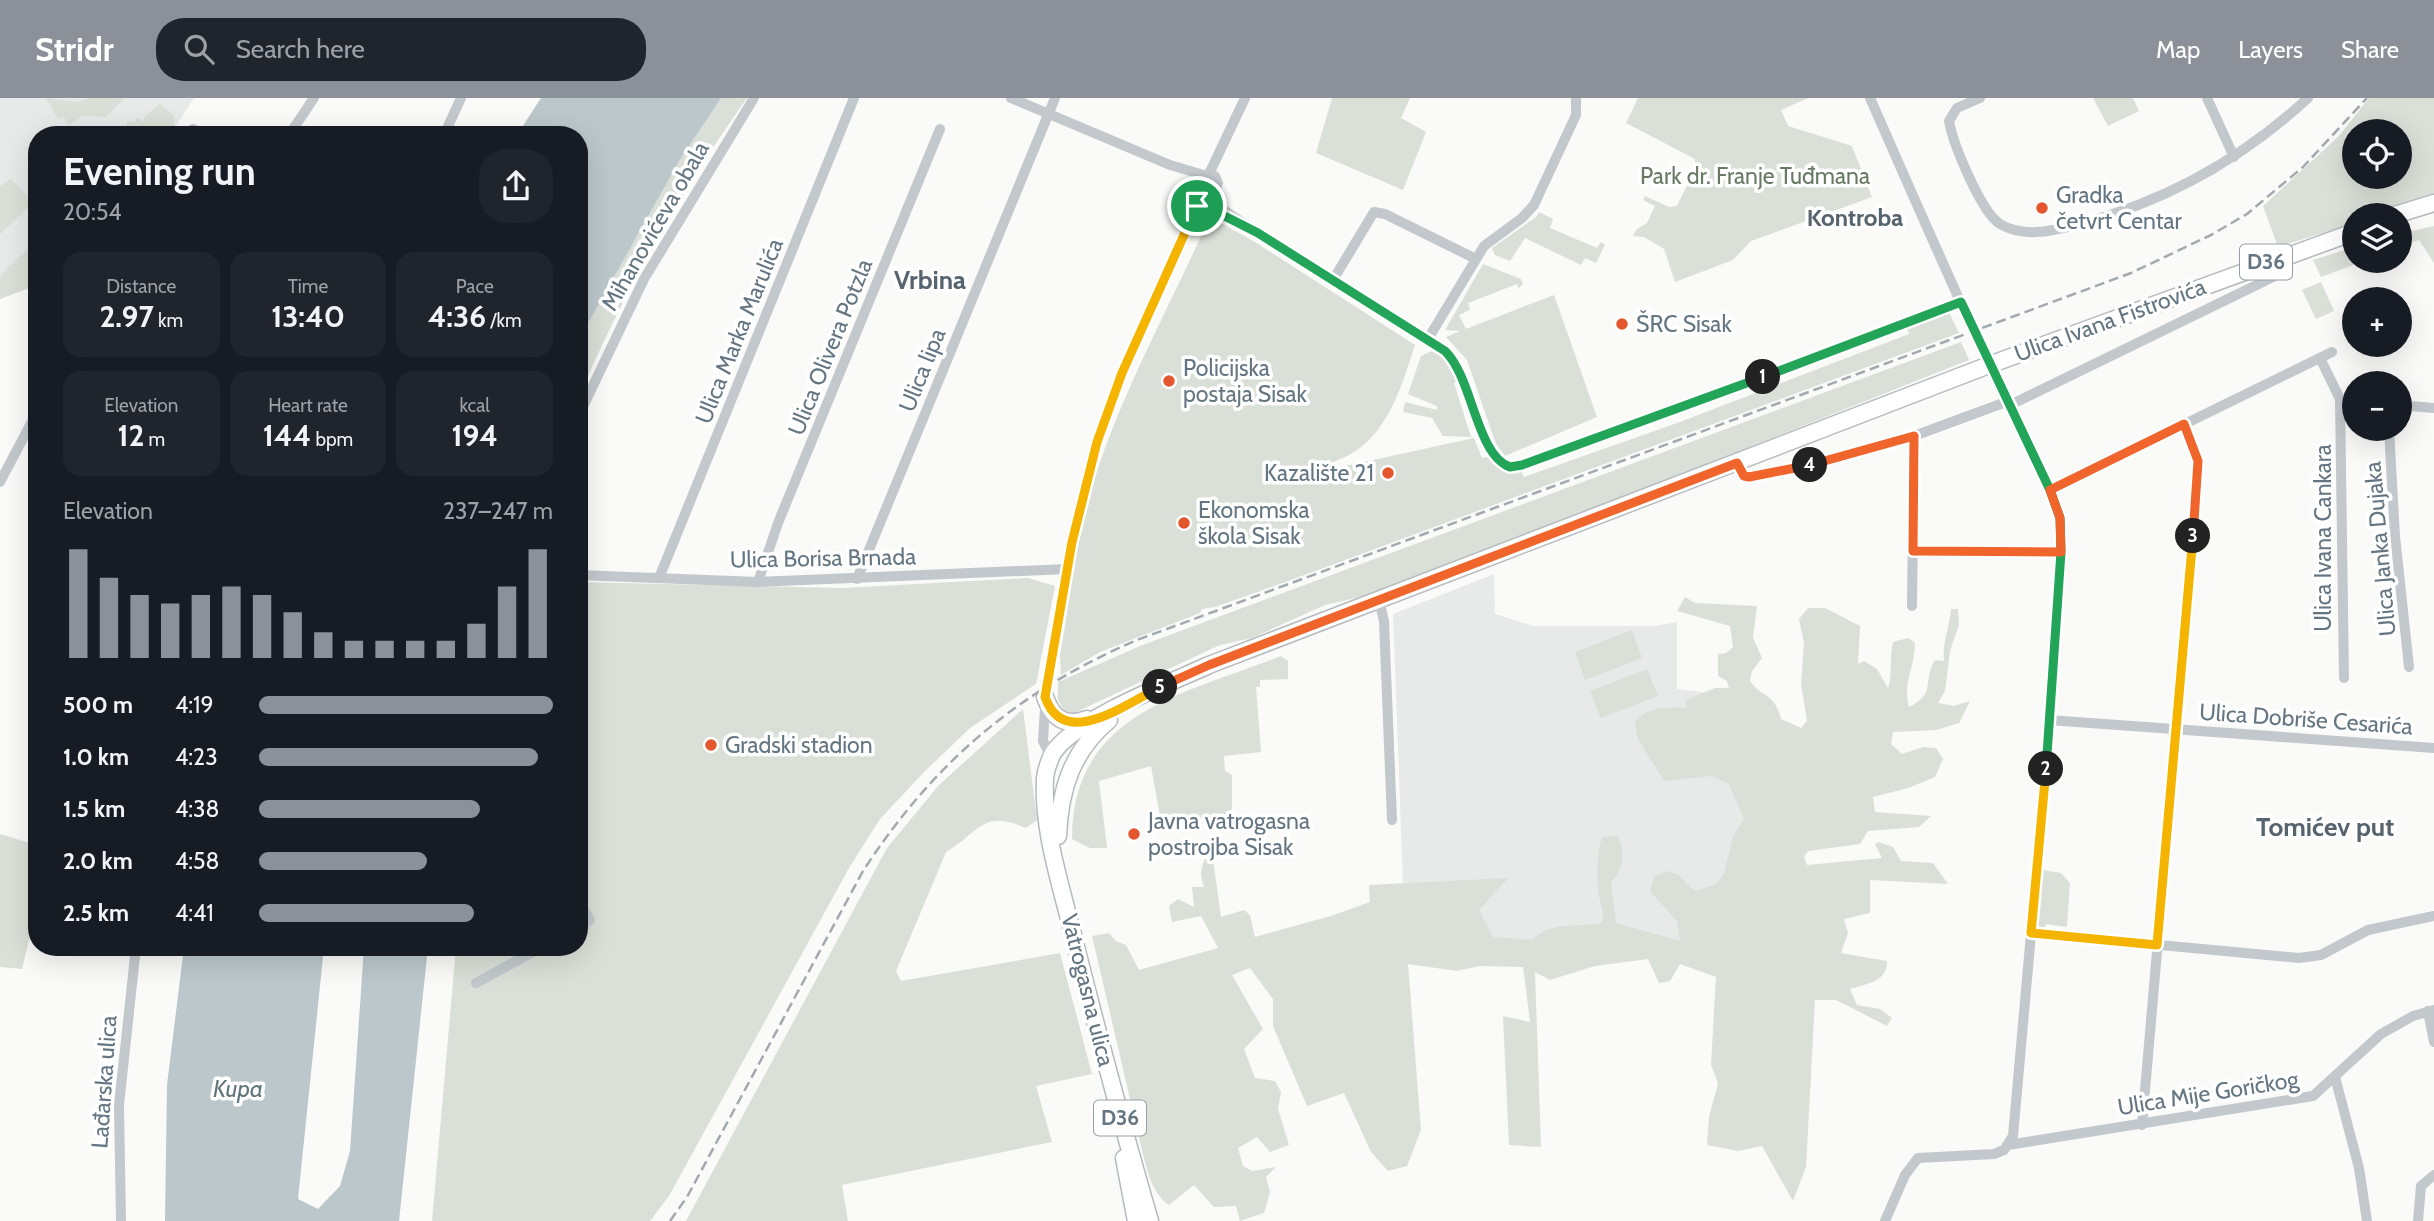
<!DOCTYPE html>
<html lang="en">
<head>
<meta charset="utf-8">
<style>
	body { margin:0; font-family:Cabin,sans-serif; background:#20242c; color:#f1f3f6; height:100vh; display:flex; flex-direction:column; font-size:26px; white-space:nowrap }
	* { box-sizing:border-box; margin:0 }
	p { font-size:23px; color:#9ea1a6 }
	.icon { flex:none; width:38px; height:38px; fill:none; stroke:currentColor; stroke-width:2; stroke-linecap:round; stroke-linejoin:round }
	.map { position:relative; flex:1; overflow:hidden }
	.panel { position:absolute; left:28px; top:28px; width:560px; height:830px; display:flex; flex-direction:column; background:#171b24; border-radius:28px; box-shadow:0 7px 28px #0002 }
	.panel>* { flex:none }
	.fabs { position:absolute; left:2342px; top:21px; display:grid; gap:14px }
	.fabs a { display:grid; place-items:center; width:70px; height:70px; border-radius:50%; background:#171b24; box-shadow:0 7px 28px #0002; font-size:35px }
	.pin { position:absolute; display:grid; place-items:center; width:60px; height:60px; color:#fff; margin:-30px; border:4px solid #fff; border-radius:50%; box-shadow:0 2px 7px #0007 }
	.km { position:absolute; width:35px; height:35px; margin:-18px; border-radius:50%; background:#222; color:#fff; font-size:19px; line-height:35px; text-align:center }
	.round { display:grid; place-items:center; flex:none; width:74px; height:74px; border-radius:28px; background:#20242c }
	.overview { display:flex; align-items:center; justify-content:space-between; height:119px; padding:0 35px }
	h1 { font-size:38px; font-weight:700; line-height:52px }
	.stats { display:grid; grid-template-columns:repeat(3,1fr); gap:10px; height:119px; padding:7px 35px }
	.stats div { display:grid; align-content:center; border-radius:18px; background:#20242c; text-align:center }
	.stats b { font-size:30px; font-weight:700 }
	.stats small { font-size:19px; font-weight:400 }
	.stats p { font-size:19px }
	.chart { height:196px; padding:14px 35px }
	.chart p { display:flex; justify-content:space-between }
	.chart svg { width:100%; height:126px; margin-top:7px; stroke:#8c9099; stroke-width:6 }
	ul { padding:0 35px; list-style:none; font-size:23px }
	li { display:grid; grid-template-columns:112px 84px 1fr; align-items:center; height:52px }
	li i { height:18px; border-radius:9px; background:#8c9099 }
	header { display:flex; align-items:center; gap:42px; box-sizing:border-box; height:98px; padding:0 35px; background:#8c9099; color:#fff }
	header strong { font-size:33px }
	nav { display:flex; gap:38px; margin-inline-start:auto; font-size:24px }
	.search { width:490px; height:63px; background:#20242c; display:flex; align-items:center; gap:18px; box-sizing:border-box; padding:0 24px; border-radius:28px; color:#9ea1a6; font-size:26px }
	.map>svg:first-child { display:block }
</style>
</head>
<body>
<header>
<strong>Stridr</strong>
<div class="search"><svg class="icon" aria-label="search" viewBox="0 0 24 24"><circle cx="10" cy="10" r="6"/><path d="M15 15l6 6"/></svg>Search here</div>
<nav><a>Map</a><a>Layers</a><a>Share</a></nav>
</header>
<div class="map">
<svg width="2434" height="1123" viewBox="0 0 2434 1123">
	<rect width="100%" height="100%" fill="#fafaf8"/>
	<g fill="#e8e9e9">
		<polygon points="0,0 194,0 170,37 37,37 37,187 0,201"/>
		<polygon points="1494,476 1495,516 1533,528 1655,528 1677,524 1677,591 1737,598 1768,608 1743,865 1535,854 1405,840 1393,516"/>
	</g>
	<g fill="#dadfd7" fill-rule="evenodd">
		<polygon points="46,0 78,4 88,0 124,0 106,19 82,18 69,28 64,19 58,21"/>
		<path d="M638,0h109c-63,88 -126,199 -168,299v-167z"/>
		<polygon points="1332,0 1410,0 1401,20 1426,34 1403,92 1316,55"/>
		<polygon points="1638,0 1808,0 1781,12 1788,28 1852,48 1872,99 1751,143 1733,162 1675,184 1664,151 1644,139 1633,138 1637,131 1647,125 1655,108 1643,102 1645,98 1669,109 1677,108 1695,71 1695,61 1626,25"/>
		<polygon points="2093,0 2133,0 2139,13 2108,28"/>
		<path d="M2369,0h65v101l-55,16h-25v8l-76,24 -15,-41 76,-70zM2354,33h45v46h-45z"/>
		<polygon points="160,6 174,18 174,34 170,37 130,37 126,30 127,23 134,24 138,19 144,24 144,19"/>
		<polygon points="11,81 30,101 35,99 36,102 0,136 0,88"/>
		<polygon points="1539,114 1553,121 1550,130 1597,150 1601,144 1605,147 1596,165 1585,160 1581,167 1525,140 1510,163 1495,157 1492,150 1536,119"/>
		<path d="M1212,120l43,24 160,103c-13,40 -28,93 -70,112 -16,8 -37,12 -50,20l179,-39 8,20 7,-2 14,13 18,2 3,6 156,-55 229,-88 -2,-5 42,-17 10,21 -668,247 -76,27 -13,2 -2,4 -100,39 -39,23 -1,-19c10,-54 14,-111 30,-163 29,-96 78,-183 119,-274z"/>
		<polygon points="2434,128 2434,165 2419,142 2399,149 2399,136"/>
		<polygon points="37,142 37,187 0,201 0,178"/>
		<polygon points="2354,149 2354,163 2364,163 2321,179 2313,162"/>
		<polygon points="1483,166 1521,181 1523,186 1519,190 1517,186 1468,205 1470,212 1459,217 1466,231 1554,197 1597,319 1505,358 1496,346 1467,262 1446,239 1460,233 1445,232"/>
		<polygon points="2321,184 2334,213 2316,221 2302,192"/>
		<polygon points="1961,244 1969,262 1497,449 1364,498 1325,507 1252,540 1220,547 1074,615 1065,614 1058,602 1058,584 1140,548"/>
		<polygon points="1432,253 1450,264 1459,282 1454,285 1471,339 1443,338 1432,320 1403,314 1405,304 1437,312 1437,308 1408,296 1421,258"/>
		<polygon points="1028,480 1055,488 1036,586 970,630 925,673 880,721 849,770 669,1098 650,1123 432,1123 456,849 579,849 579,484 844,490"/>
		<path d="M1685,499l10,6 62,3 -4,32 9,20 -10,13 -2,10c13,18 25,12 31,38l20,9 6,-7 -6,-37 3,-41 -5,-24 9,-11h17l35,18 -2,38 6,-3 13,8 11,19c5,-11 1,-31 5,-46l15,-4 7,5c0,25 -13,39 -6,64 28,-13 13,-27 26,-47l9,1c-2,-19 6,-35 7,-52h7l1,16 -9,26 -5,40 -7,12 16,3 16,-5 -11,22 -23,7 -43,2 -2,12 11,10 21,-7 13,1 7,11 -8,18 -27,11 -35,9 2,15 56,4 -12,11 -51,4 -8,13 -52,7 -4,6 3,8 75,-7 -7,-14 4,-2 14,5 8,14 32,2 15,21 -78,-4v33l-26,6 4,14 -7,20 46,8c1,21 -21,23 -37,28l7,16 23,4 12,9 -5,8 -51,-26h-21l-9,167 -13,34 -31,-55 -24,5 -31,-6 2,-28 9,-34 -7,-18 5,-88 -36,-13 -10,17 -11,2 -11,-24 -53,7 -45,14 -15,-8 6,175 -32,-2 -6,-129 27,6 -7,-55 -43,-1 -23,5 -49,-7 13,166 -14,36 -19,5 -17,-19 -27,-59 -37,13 -34,-80v-27l-23,-31 -18,7 31,54 -19,20 11,29 20,3 6,11 -3,17 11,36 -19,7 -13,-15 -19,11 5,18 9,5 24,-4 -10,10 4,15 -6,21 -24,8 -4,-15 -22,1 -20,-22 -25,20c-18,-11 -23,-40 -28,-59l-49,-210 17,-3 7,8 10,4 13,25 79,-22 -17,-32 -29,6 -3,-16 9,-7 16,8 -2,-20h12c-4,-12 -4,-17 1,-28h8l8,58 23,-7 6,5 5,22 76,-21 39,-14 -1,-17 139,-7 -29,32 14,27 40,3c15,-19 46,-12 68,-17 5,-14 -2,-20 -3,-33 -1,-17 -1,-37 4,-53l16,-2c7,20 7,32 -7,48l5,40 64,18 -3,-20 -27,-30 4,-14 12,-6 11,3 18,17 20,-6 9,-11 9,-38 11,-17 -15,-35 -17,-8 -48,5 -26,-42 -3,-17c13,-16 32,-15 51,-14v-8l29,-12h14l-2,-7 -9,-5v-22l8,-1 7,-6 -3,-21 -53,-15z"/>
		<polygon points="1632,532 1642,560 1585,582 1575,554"/>
		<path d="M1281,558l7,5v18l-28,1v7h-4l5,65 -37,4 1,15 7,4v41l-71,6 -10,-56 -52,15 8,67h-17l-18,-9c0,-127 113,-145 209,-183z"/>
		<polygon points="1647,571 1658,598 1601,620 1590,593"/>
		<path d="M1023,611l14,111 -11,8c-44,-19 -45,3 -80,24l-50,119 5,10 159,-28 32,121 -56,12 16,56 -210,43 6,36h-162l201,-373 52,-63z"/>
		<polygon points="0,736 37,747 37,809 22,871 0,869"/>
		<polygon points="2043,772 2061,775 2070,785 2067,829 2046,826 2044,833 2036,829"/>
	</g>
	<g fill="#bbc7cb">
		<polygon points="541,0 721,0 679,63 579,241 579,37 517,37"/>
		<polygon points="184,849 324,849 298,1101 318,1111 340,1088 350,1053 364,849 428,849 399,1123 165,1123 167,987"/>
	</g>
	<g fill="none" stroke-linecap="round" stroke-linejoin="round">
		<g stroke="#b5babe" stroke-width="19">
			<g id="primary">
				<polyline points="2395,117 2434,105"/>
				<path d="M1045,599c8,22 20,30 42,22"/>
				<path d="M1058,738c2,-47 14,-85 51,-116"/>
				<polyline points="1124,1060 1136,1123"/>
				<path d="M1150,1123c-27,-93 -52,-187 -76,-282 -12,-51 -32,-108 -29,-161 1,-9 4,-17 8,-25 22,-34 117,-70 156,-88l780,-300 365,-133"/>
			</g>
		</g>
		<g stroke="#c3c8cc" stroke-width="10">
			<polyline points="1011,0 1170,67 1207,78"/>
			<path d="M1870,0c42,95 83,190 127,284 21,46 64,107 65,157l-17,238 -32,359 -9,14 -10,4 -76,4 -13,17 -20,46"/>
			<path d="M1980,0l-23,10 -8,13c4,23 32,91 51,103 25,15 57,6 83,-1 86,-23 160,-65 225,-125"/>
			<polyline points="2207,0 2234,59"/>
			<polyline points="183,37 193,31 207,37"/>
			<polyline points="289,37 314,0"/>
			<polyline points="444,37 461,0"/>
			<polyline points="1209,76 1245,0"/>
			<polygon points="1209,76 1215,78 1218,85 1208,105 1200,108 1197,97"/>
			<polyline points="1195,119 1204,108 1258,135 1216,107 1211,99"/>
			<path d="M1258,135l187,117c28,28 31,105 65,117l12,-2 439,-163"/>
			<polyline points="1333,182 1374,114 1385,116 1476,161"/>
			<polyline points="1428,241 1484,148 1522,120 1534,107 1576,17 1576,0"/>
			<polyline points="2320,260 2340,301 2354,302"/>
			<polyline points="2340,301 2344,580"/>
			<polyline points="2399,307 2434,310"/>
			<polyline points="2008,308 2273,179"/>
			<polyline points="579,317 644,181 754,0"/>
			<polyline points="2389,331 2395,438 2409,569"/>
			<polyline points="1737,365 1746,379 1796,371 1914,338 2006,304"/>
			<polyline points="0,384 37,314"/>
			<polyline points="2050,392 2332,254"/>
			<polyline points="1913,453 2061,454"/>
			<polyline points="579,477 758,484 1068,471"/>
			<polyline points="659,480 854,0"/>
			<polyline points="857,481 1055,0"/>
			<polyline points="758,484 778,425 940,31"/>
			<polyline points="1379,502 1384,523 1392,722"/>
			<polyline points="1912,508 1914,338"/>
			<polyline points="2049,622 2434,650"/>
			<polyline points="1051,659 1043,643 1047,578 1091,363 1122,275 1193,122 1197,104"/>
			<polyline points="579,803 590,822 579,828"/>
			<polyline points="2031,835 2299,860 2321,857 2368,832 2434,818"/>
			<polyline points="476,885 542,849"/>
			<polyline points="2428,913 2434,944"/>
			<polyline points="2335,979 2359,1070 2367,1123"/>
			<polyline points="2142,1027 2198,380 2196,355 2184,326"/>
			<polyline points="2008,1047 2313,998 2381,936 2413,918 2434,912"/>
			<polyline points="121,1123 119,1007 136,849"/>
			<polyline points="2418,1123 2421,1088 2434,1077"/>
		</g>
		<use href="#primary" stroke="#fff" stroke-width="16"/>
		<path stroke="#a2aab0" stroke-width="2.5" stroke-dasharray="10 5" stroke-linecap="butt" d="M670,1123l17,-24 176,-326c71,-109 155,-180 274,-231l994,-367 80,-38 36,-21 56,-47 64,-69"/>
	</g>
	<g fill="none" stroke-linecap="round" stroke-linejoin="round">
		<g stroke="#fff" stroke-width="14">
			<path id="split-1" d="M1197,108v-4l61,31 187,118c28,27 31,104 65,116l12,-2 241,-88"/>
		</g>
		<g stroke="#fff" stroke-width="14">
			<polyline id="split-2" points="1763,279 1961,204 2050,392 2060,420 2061,454 2046,671"/>
		</g>
		<g stroke="#fff" stroke-width="14">
			<polyline id="split-3" points="2046,671 2031,835 2157,847 2193,438"/>
		</g>
		<g stroke="#fff" stroke-width="14">
			<polyline id="split-4" points="1810,367 1914,338 1913,453 2061,454 2060,420 2050,392 2184,326 2198,363 2193,438"/>
		</g>
		<g stroke="#fff" stroke-width="14">
			<polyline id="split-5" points="1160,589 1209,567 1737,365 1744,378 1749,379 1810,367"/>
		</g>
		<g stroke="#fff" stroke-width="14">
			<path id="split-6" d="M1160,589c-34,17 -96,64 -115,10l27,-155 25,-100 25,-69 75,-167"/>
		</g>
		<use href="#split-1" stroke="#22a559" stroke-width="9"/>
		<use href="#split-2" stroke="#22a559" stroke-width="9"/>
		<use href="#split-3" stroke="#f5b400" stroke-width="9"/>
		<use href="#split-4" stroke="#f0652b" stroke-width="9"/>
		<use href="#split-5" stroke="#f0652b" stroke-width="9"/>
		<use href="#split-6" stroke="#f5b400" stroke-width="9"/>
	</g>
	<g fill="#e4572e" stroke="#fff" stroke-width="2.5">
		<circle cx="2042" cy="110" r="7"/>
		<circle cx="1622" cy="226" r="7"/>
		<circle cx="1169" cy="283" r="7"/>
		<circle cx="1388" cy="375" r="7"/>
		<circle cx="1184" cy="425" r="7"/>
		<circle cx="711" cy="647" r="7"/>
		<circle cx="1134" cy="736" r="7"/>
	</g>
	<g text-anchor="middle" stroke-width="7" stroke-linejoin="round" paint-order="stroke">
		<g fill="#fff" stroke="#939fa8" stroke-width="2">
			<rect x="2240" y="146.5" width="52" height="35" rx="5"/>
			<rect x="1094" y="1002.5" width="52" height="35" rx="5"/>
		</g>
		<g font-size="21" font-weight="bold" fill="#657683">
			<text x="2266" y="171">D36</text>
			<text x="1120" y="1027">D36</text>
		</g>
		<g font-size="23" fill="#687a64" stroke="#fff">
			<text x="1755" y="86">Park dr. Franje Tuđmana</text>
		</g>
		<g font-size="23" fill="#657683" stroke="#fff" text-anchor="start">
			<text x="2056" y="105">Gradka<tspan x="2056" dy="26">četvrt Centar</tspan></text>
			<text x="1636" y="234">ŠRC Sisak</text>
			<text x="1183" y="278">Policijska<tspan x="1183" dy="26">postaja Sisak</tspan></text>
			<text x="1374" y="383" text-anchor="end">Kazalište 21</text>
			<text x="1198" y="420">Ekonomska<tspan x="1198" dy="26">škola Sisak</tspan></text>
			<text x="725" y="655">Gradski stadion</text>
			<text x="1148" y="731">Javna vatrogasna<tspan x="1148" dy="26">postrojba Sisak</tspan></text>
		</g>
		<g font-size="23" fill="#657683" stroke="#fff">
			<text transform="translate(655 128) rotate(-60)" y="8">Mihanovićeva obala</text>
			<text transform="translate(2110 222) rotate(-20)" y="8">Ulica Ivana Fistrovića</text>
			<text transform="translate(739 233) rotate(-68)" y="8">Ulica Marka Marulića</text>
			<text transform="translate(830 249) rotate(-68)" y="8">Ulica Olivera Potzla</text>
			<text transform="translate(922 272) rotate(-68)" y="8">Ulica lipa</text>
			<text transform="translate(2323 440) rotate(-90)" y="8">Ulica Ivana Cankara</text>
			<text transform="translate(2380 451) rotate(-95)" y="8">Ulica Janka Dujaka</text>
			<text transform="translate(823 460) rotate(-1)" y="8">Ulica Borisa Brnada</text>
			<text transform="translate(2306 621) rotate(4)" y="8">Ulica Dobriše Cesarića</text>
			<text transform="translate(1088 892) rotate(76)" y="8">Vatrogasna ulica</text>
			<text transform="translate(104 984) rotate(-86)" y="8">Lađarska ulica</text>
			<text transform="translate(2208 995) rotate(-9)" y="8">Ulica Mije Goričkog</text>
		</g>
		<g font-size="24" font-weight="bold" fill="#57646e" stroke="#fff">
			<text x="1855" y="128">Kontroba</text>
		</g>
		<g font-size="24" font-style="italic" fill="#60757c" stroke="#fff">
			<text x="238" y="999">Kupa</text>
		</g>
		<g font-size="26" font-weight="bold" fill="#57646e" stroke="#fff">
			<text x="930" y="191">Vrbina</text>
			<text x="2325" y="738">Tomićev put</text>
		</g>
	</g>
</svg>
<div class="fabs">
<a><svg class="icon" aria-label="locate" viewBox="0 0 24 24"><circle cx="12" cy="12" r="6"/><path d="M12 2v4M12 18v4M2 12h4M18 12h4"/></svg></a>
<a><svg class="icon" aria-label="layers" viewBox="0 0 24 24"><path d="M12 4l9 5-9 5-9-5zM3 14l9 5 9-5"/></svg></a>
<a>+</a>
<a>−</a>
</div>
<div class="pin" style="left:1197px;top:108px;background:#1e9e55"><svg class="icon" aria-label="arrive" viewBox="0 0 24 24"><path d="M6 21V4h12l-3 4 3 4H6"/></svg></div>
<b class="km" style="left:1763px;top:279px">1</b>
<b class="km" style="left:2046px;top:671px">2</b>
<b class="km" style="left:2193px;top:438px">3</b>
<b class="km" style="left:1810px;top:367px">4</b>
<b class="km" style="left:1160px;top:589px">5</b>
<section class="panel">
<div class="overview"><div><h1>Evening run</h1><p>20:54</p></div><a class="round"><svg class="icon" aria-label="share" viewBox="0 0 24 24"><path d="M12 15V3M7 8l5-5 5 5M5 13v7h14v-7"/></svg></a></div>
<div class="stats">
<div><p>Distance</p><b>2.97<small> km</small></b></div>
<div><p>Time</p><b>13:40</b></div>
<div><p>Pace</p><b>4:36<small> /km</small></b></div>
</div>
<div class="stats">
<div><p>Elevation</p><b>12<small> m</small></b></div>
<div><p>Heart rate</p><b>144<small> bpm</small></b></div>
<div><p>kcal</p><b>194</b></div>
</div>
<div class="chart"><p><span>Elevation</span>237–247 m</p>
<svg viewBox="0 0 160 44" preserveAspectRatio="none"><path d="M5 44V6M15 44V16M25 44V22M35 44V25M45 44V22M55 44V19M65 44V22M75 44V28M85 44V35M95 44V38M105 44V38M115 44V38M125 44V38M135 44V32M145 44V19M155 44V6"/></svg>
</div>
<ul>
<li><b>500 m</b>4:19<i style="width:100%"></i></li>
<li><b>1.0 km</b>4:23<i style="width:95%"></i></li>
<li><b>1.5 km</b>4:38<i style="width:75%"></i></li>
<li><b>2.0 km</b>4:58<i style="width:57%"></i></li>
<li><b>2.5 km</b>4:41<i style="width:73%"></i></li>
</ul>
</section>
</div>
</body>
</html>
